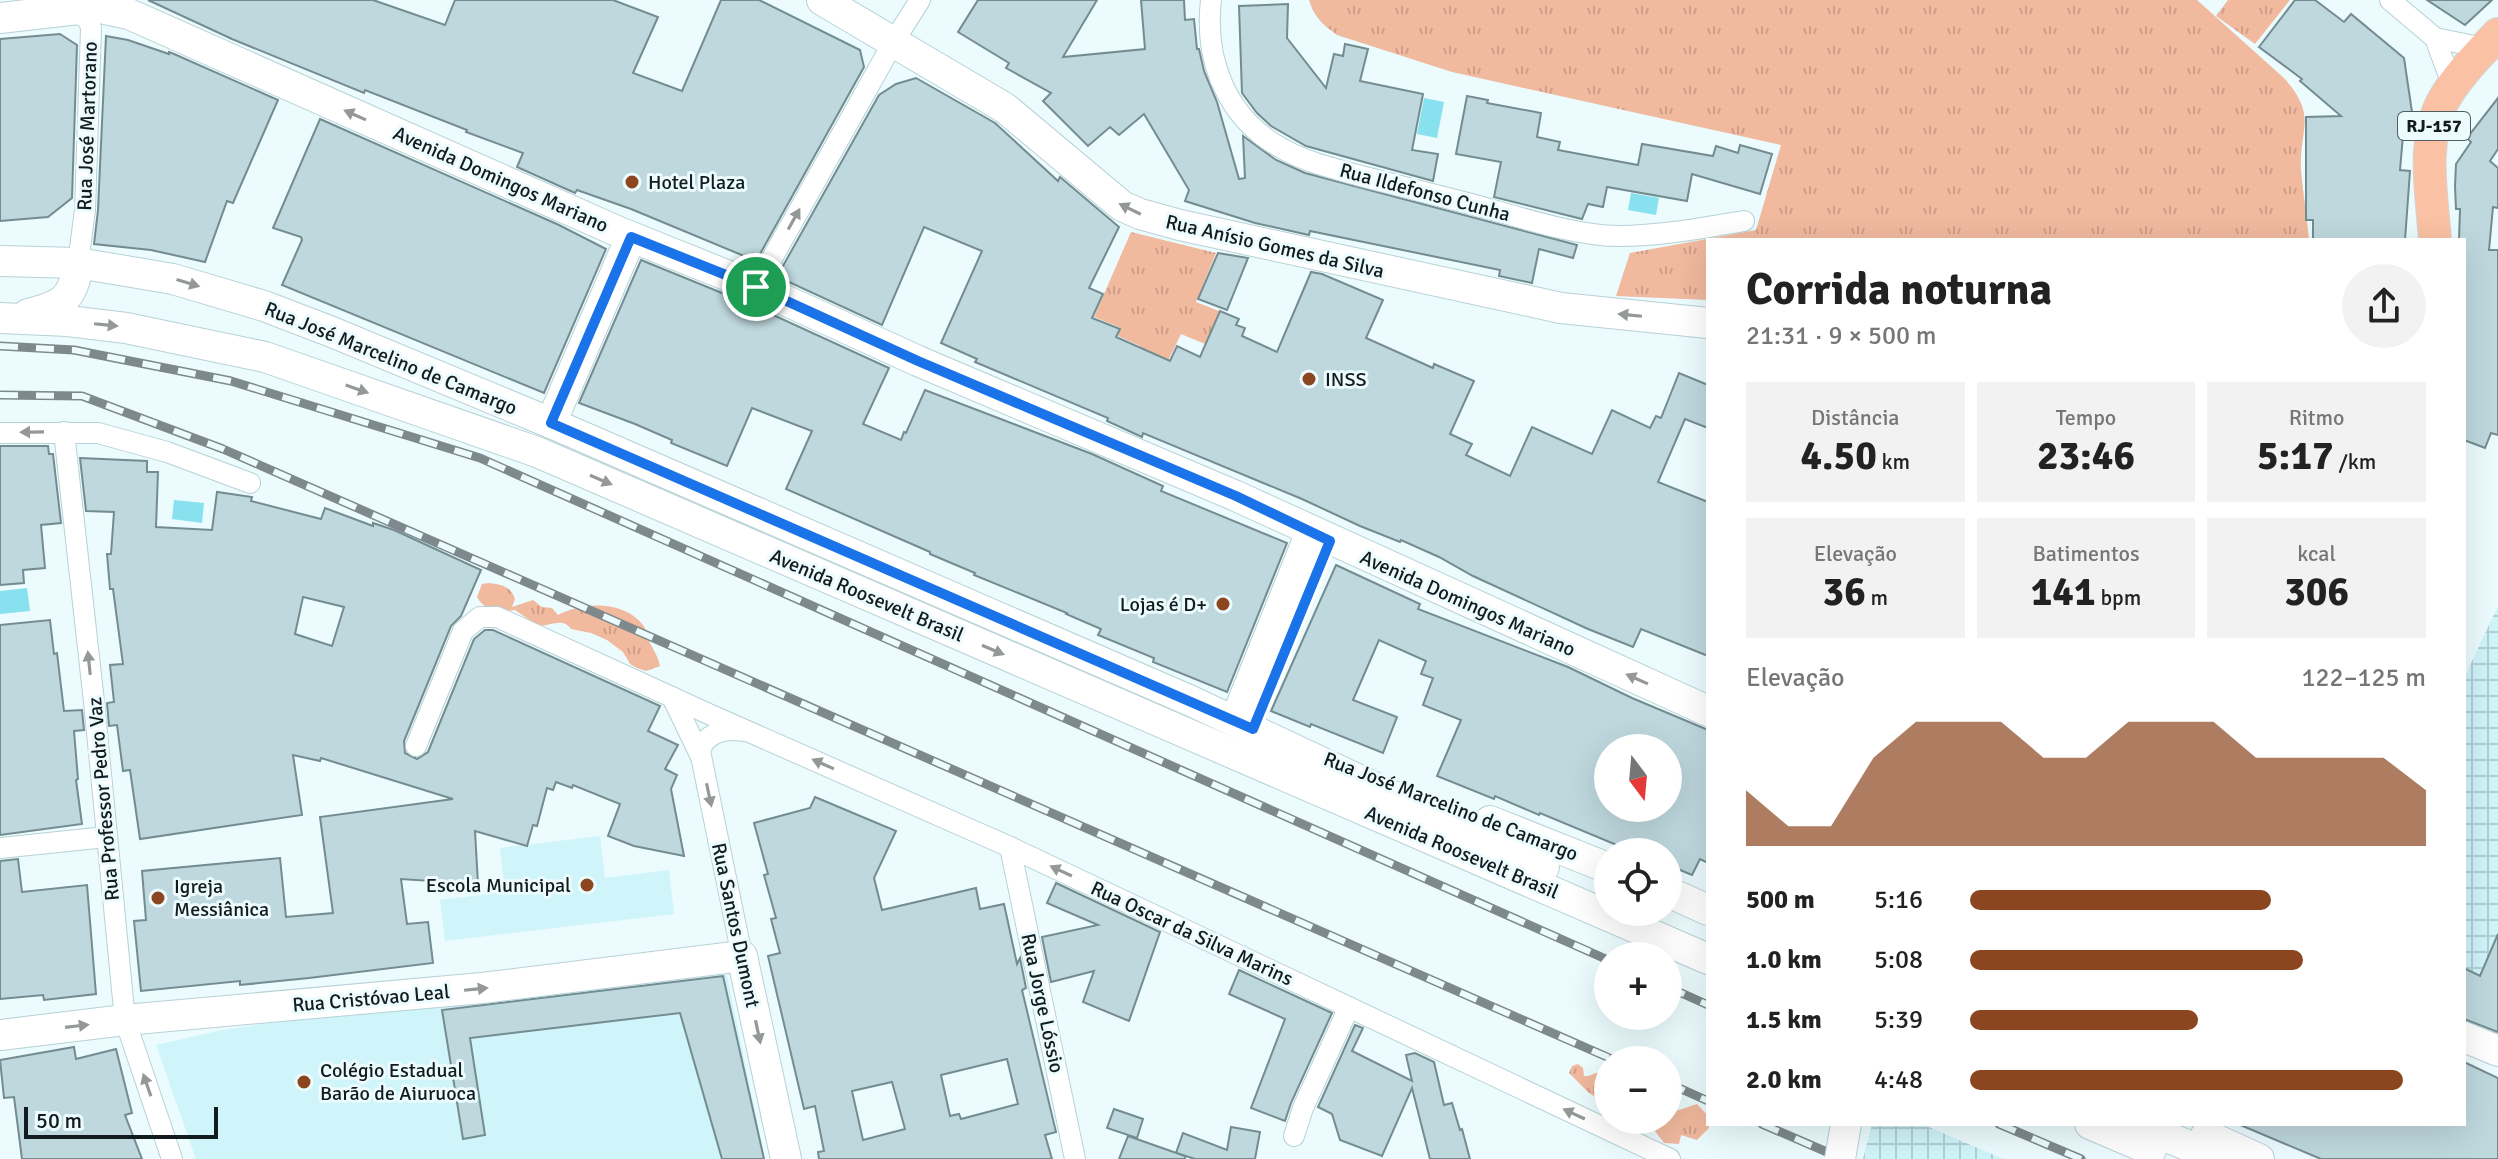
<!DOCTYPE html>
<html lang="pt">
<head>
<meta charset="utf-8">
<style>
	body { margin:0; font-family:Signika,sans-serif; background:#f2f2f2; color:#222; height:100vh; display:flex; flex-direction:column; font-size:30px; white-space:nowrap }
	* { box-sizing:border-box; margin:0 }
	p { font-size:26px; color:#767676 }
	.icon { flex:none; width:44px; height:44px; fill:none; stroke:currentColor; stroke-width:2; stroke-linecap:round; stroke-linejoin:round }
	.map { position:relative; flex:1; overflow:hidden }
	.panel { position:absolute; left:1706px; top:238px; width:760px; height:888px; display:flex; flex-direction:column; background:#fff; border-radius:0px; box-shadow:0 8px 32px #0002 }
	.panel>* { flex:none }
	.needle { width:52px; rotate:164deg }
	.tools { position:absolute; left:1594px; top:734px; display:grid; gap:16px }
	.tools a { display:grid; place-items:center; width:88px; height:88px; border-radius:50%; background:#fff; box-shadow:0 8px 32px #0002; font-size:40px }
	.scale { position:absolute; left:24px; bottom:20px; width:194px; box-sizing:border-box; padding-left:8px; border:4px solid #121b1d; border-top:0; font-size:22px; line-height:28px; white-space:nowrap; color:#121b1d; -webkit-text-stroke:6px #ebfbfe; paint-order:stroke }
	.pin { position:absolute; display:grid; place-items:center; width:68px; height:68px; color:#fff; margin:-34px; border:4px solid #fff; border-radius:50%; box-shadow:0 2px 8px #0007 }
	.round { display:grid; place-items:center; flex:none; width:84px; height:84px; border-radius:42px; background:#f2f2f2 }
	.headline { display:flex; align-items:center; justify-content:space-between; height:136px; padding:0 40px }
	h1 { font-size:44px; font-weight:800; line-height:60px }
	.figures { display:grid; grid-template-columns:repeat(3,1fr); gap:12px; height:136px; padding:8px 40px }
	.figures div { display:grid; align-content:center; border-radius:0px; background:#f2f2f2; text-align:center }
	.figures b { font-size:40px; font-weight:800 }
	.figures small { font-size:22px; font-weight:400 }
	.figures p { font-size:22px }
	.chart { height:224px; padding:16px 40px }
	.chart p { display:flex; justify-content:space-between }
	.chart svg { width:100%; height:144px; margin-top:8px; fill:#8b451f; opacity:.7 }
	ul { padding:0 40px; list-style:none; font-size:26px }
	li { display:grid; grid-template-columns:128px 96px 1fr; align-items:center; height:60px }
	li i { height:20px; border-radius:10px; background:#8b451f }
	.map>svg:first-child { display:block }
</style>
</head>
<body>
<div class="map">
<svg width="2498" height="1159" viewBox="0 0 2498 1159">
	<defs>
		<pattern id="industrial-grid" width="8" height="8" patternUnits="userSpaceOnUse" patternTransform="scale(2)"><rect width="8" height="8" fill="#cff4fa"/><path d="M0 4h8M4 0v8" fill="none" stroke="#b1d1d6"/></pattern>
		<pattern id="grass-tufts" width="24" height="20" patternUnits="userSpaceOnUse" patternTransform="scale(2)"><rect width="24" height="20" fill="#f1b99e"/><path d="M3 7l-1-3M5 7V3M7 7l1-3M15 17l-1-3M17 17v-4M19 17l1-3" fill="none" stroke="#ce9e88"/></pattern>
	</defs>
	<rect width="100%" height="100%" fill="#ebfbfe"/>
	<g fill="#cff4fa">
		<polygon points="600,836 605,878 669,870 674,914 445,941 440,900 505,892 500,848"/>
		<polygon points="725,967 765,1159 196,1159 156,1045 222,1030 379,1007"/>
	</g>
	<g fill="url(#industrial-grid)">
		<polygon points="2498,606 2498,1039 2464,1024 2464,678"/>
		<polygon points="1872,1124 1922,1124 2003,1159 1863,1159"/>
	</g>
	<g fill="url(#grass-tufts)">
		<path d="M1309,0h888l88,79c33,38 14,49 16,91 2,23 6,47 8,70h-601v60l-92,-4 14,-43 126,-23 25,-85 -329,-73 -115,-37c-14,-10 -23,-18 -28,-35z"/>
		<polygon points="2228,0 2290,0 2255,44 2216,16"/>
		<polygon points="1131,232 1216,253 1196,302 1219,311 1205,344 1181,334 1167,363 1138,353 1140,346 1118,336 1121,328 1094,317"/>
		<path d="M488,583c12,1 23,3 27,16l-3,8 21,-7 9,7 10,1 6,7c25,-13 65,-15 85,10 4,5 4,12 7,18 4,8 8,13 10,23l-14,5 -9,-3 -7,-4 -7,-12 -16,-12 -16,-7 -20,-4c-8,-12 -20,-3 -33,-3l-23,-16c-15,2 -30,2 -38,-13l5,-13z"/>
		<polygon points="1578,1064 1583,1068 1584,1076 1588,1076 1604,1070 1608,1073 1608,1096 1605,1096 1605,1104 1588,1092 1569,1073 1572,1066"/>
		<polygon points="1668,1100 1673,1112 1697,1104 1708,1116 1709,1128 1697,1140 1681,1135 1679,1144 1664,1143 1652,1127 1640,1120 1668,1120"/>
	</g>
	<g fill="#88e1ee">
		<polygon points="1424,98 1444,102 1437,138 1417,134"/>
		<polygon points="1631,193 1659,198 1656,215 1628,210"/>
		<polygon points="174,500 204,503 202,523 172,519"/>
		<polygon points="27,588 30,611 0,614 0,591"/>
	</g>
	<g fill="#bed8dd" stroke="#738c90" stroke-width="2" fill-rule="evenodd">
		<polygon points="148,0 373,0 445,25 455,0 613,0 658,17 633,73 682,91 721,0 759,0 860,50 864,67 760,254 744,256 631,209 577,190 575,193 517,167 523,153 466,132 467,130 365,90 364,93 232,39"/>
		<polygon points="978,0 1097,0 1063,57 1145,49 1141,0 1184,0 1185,20 1194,19 1197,49 1199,49 1204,71 1217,102 1239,179 1245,178 1243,136 1276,160 1305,173 1577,245 1573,258 1539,249 1532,283 1499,276 1500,270 1310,231 1309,235 1255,223 1185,201 1189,190 1144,114 1119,135 1110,127 1088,146 1043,101 1051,93 1006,68 1009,63 958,32"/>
		<polygon points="2295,0 2315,0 2344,22 2351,14 2404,58 2412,112 2405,113 2400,170 2410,171 2405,240 2313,240 2313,220 2306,220 2306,117 2341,116 2300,81 2302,79 2259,47"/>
		<polygon points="2427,0 2492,0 2465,25"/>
		<polygon points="1288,4 1287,38 1326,88 1334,54 1343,56 1345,44 1368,49 1360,81 1423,94 1412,150 1438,154 1433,181 1306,146 1271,126 1257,113 1242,93 1239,6"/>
		<polygon points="60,34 77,45 72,198 48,217 0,221 0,39"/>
		<polygon points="106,36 128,40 169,54 169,52 174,54 278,100 233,203 227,201 205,262 151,250 94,244 98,210"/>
		<polygon points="916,78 995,123 1058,181 1060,177 1119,227 1089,288 1103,294 1092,318 1120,329 1116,337 1170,361 1177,346 1200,357 1220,311 1239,319 1236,325 1245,328 1242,336 1277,352 1311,272 1322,274 1383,300 1366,338 1433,368 1434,364 1474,381 1450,434 1472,444 1466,455 1510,476 1532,427 1592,454 1612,410 1650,428 1656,416 1661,418 1679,373 1708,385 1708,428 1685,419 1658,482 1708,502 1708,656 1641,629 1633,647 1588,629 1473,576 1439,557 1401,540 1400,542 1360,526 1302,499 1143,433 1142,437 1107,421 1108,418 975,362 977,359 941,343 982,251 924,227 882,325 778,277 779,273 879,95 896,84"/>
		<polygon points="1467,96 1488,100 1487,103 1541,113 1537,137 1560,142 1558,150 1638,165 1642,144 1713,156 1716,146 1738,153 1740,145 1772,154 1760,194 1692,174 1687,201 1607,187 1603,207 1588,204 1582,219 1494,197 1501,162 1456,154"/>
		<polygon points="2498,98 2498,149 2490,161 2498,168 2498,208 2493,207 2489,250 2498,250 2498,435 2491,433 2485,448 2464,440 2464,240 2459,240 2460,209 2456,209 2455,186 2456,164 2471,142 2467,138"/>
		<polygon points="320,119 559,225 606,249 544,393 282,285 302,240 301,237 273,228"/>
		<polygon points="1218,253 1248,258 1227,310 1198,299"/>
		<polygon points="641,260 749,304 889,368 863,424 901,440 904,432 906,433 925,390 1092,454 1163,486 1161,491 1287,543 1227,692 1153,662 1154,658 1098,635 1101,629 1066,614 1067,613 974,575 975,573 930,554 930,552 786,489 812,431 752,408 727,466 671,443 672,440 635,424 579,403"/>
		<polygon points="0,446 48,446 49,454 53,454 61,523 41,525 45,568 23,570 24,583 0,585"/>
		<path d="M80,458l67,3v11h11l-2,55 56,3 5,-38 35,5 -1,4 70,18 4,-11 48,18v-3l21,7 87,40 -20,46 -10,10 -47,115 1,12 12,6 11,-7 46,-113 11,-9h8l167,76 -12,25 30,14 -13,24 12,6 -6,14 13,67 -50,-10 -26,-10 12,-32 -47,-19 -1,3 -16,-6 -3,8 -6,-2 -10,38 -4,-1 -6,21 -52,-15 3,53 -77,-5 6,45 21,-2 5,41 -124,15 -69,7v-4l-99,10 -7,-70 12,-1 -4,-49 138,-13 6,59 47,-4 -13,-96 133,-18 -132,-41 -1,3 -27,-6 9,60 -162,24 -10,-69 -7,1 -6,-46 -8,1 -2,-23 7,-1 -4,-37 13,-1 -10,-75h-3l-3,-35h4l3,-42 -28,-1zM303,597l41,10 -12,39 -37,-12z"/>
		<path d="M1336,565l84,39 -2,5 150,58 64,31 76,32v133l-8,-4 -8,16 -24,-10v-13h-29l-19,-8 -1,2 -79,-33 -1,2 -44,-19 -1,3 -57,-23 24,-56 -38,-15 10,-27 -12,-4 5,-13 -47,-21 -26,60 44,17 -14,36 -72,-29 -1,3 -39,-16zM1608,748h60v60h-60z"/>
		<polygon points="50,620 54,654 57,653 64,711 82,710 84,730 74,731 78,779 76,780 82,824 0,835 0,625"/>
		<path d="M815,797l81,34 -22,47 8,32 94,-22 4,21 24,-5 13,60 3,-6 6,30 -4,2 34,142 -11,3 7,24h-233l-1,-7 6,-1 -9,-45 -11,3 -36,-153 12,-3 -9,-34 5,-1 -12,-43 4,-1 -14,-51 56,-15zM1007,1059l11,45 -57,15 -2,-5 -9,2 -9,-41zM892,1082l13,47 -42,11 -11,-49z"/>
		<polygon points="18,859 22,892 87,885 96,994 44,1000 43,995 0,999 0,861"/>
		<polygon points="1056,883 1160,932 1129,1021 1083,1002 1094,971 1051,982 1042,937 1098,925 1047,903"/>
		<polygon points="2498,934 2498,1032 2464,1019 2464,968 2480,976"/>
		<polygon points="1239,970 1332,1013 1291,1103 1285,1121 1251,1108 1285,1019 1229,994"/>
		<polygon points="723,976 764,1159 722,1159 680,1013 470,1038 485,1135 463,1139 442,1010"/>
		<polygon points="1355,1025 1363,1028 1352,1051 1412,1081 1406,1055 1415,1053 1434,1062 1444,1105 1452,1103 1460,1130 1462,1129 1470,1159 1430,1159 1412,1088 1382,1156 1340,1140 1332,1114 1318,1107"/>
		<polygon points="74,1047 76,1059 116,1049 132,1113 125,1115 142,1159 22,1159 14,1097 4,1098 0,1060"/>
		<polygon points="2464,1062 2498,1078 2498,1159 2321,1159 2238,1124 2464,1124"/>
		<polygon points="1114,1109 1143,1119 1137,1138 1107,1128"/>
		<polygon points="1231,1127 1260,1132 1255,1159 1195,1159 1176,1153 1183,1133 1227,1150"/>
		<polygon points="1128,1136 1185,1156 1185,1159 1119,1159"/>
	</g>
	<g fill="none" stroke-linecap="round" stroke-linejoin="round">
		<g stroke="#b7d2d6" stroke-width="22">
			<g id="street">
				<path d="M1211,0c-7,61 16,119 72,149 23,13 49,19 74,26 36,9 71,18 106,27 48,12 106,33 155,34 42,0 85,-8 126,-15"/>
				<polyline points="2390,0 2435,38 2453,87"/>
				<path d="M66,12c12,1 23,3 25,16l-6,182 -7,53"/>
				<polyline points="2435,38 2484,48"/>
				<polyline points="756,287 894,41 920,0"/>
				<polyline points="64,432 94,702 125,1020 172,1159"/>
				<polyline points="0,433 98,433 167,452 250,483"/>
				<polyline points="672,697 701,757"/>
				<polyline points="416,746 463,631 480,617 497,617 711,715 1010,847 1670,1159"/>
				<polyline points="1010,847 1075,1159"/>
				<polyline points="0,848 106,837"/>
				<path d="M742,956l-42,-205c6,-19 26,-23 43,-20"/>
				<polyline points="1294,1136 1303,1108 1349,1007"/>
			</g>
		</g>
		<g stroke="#b7d2d6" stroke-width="32">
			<g id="secondary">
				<polyline points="822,0 1005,108 1122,206 1140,214 1180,225 1561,308 1708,323"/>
				<polyline points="0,18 96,7 129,14 619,232 756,287 918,361 1236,496 1708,711"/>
				<polyline points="0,261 78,263 173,279 264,306 332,332 551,423 1191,701 1544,867"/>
				<path d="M28,314c34,-8 46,-15 50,-51"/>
				<polyline points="0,318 68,321 126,328 265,357 537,452 1708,959"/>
				<polyline points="551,423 631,237"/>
				<polyline points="1235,721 1311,532"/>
				<polyline points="1490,821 1608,868"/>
				<polyline points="1668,892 1708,910"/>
				<polyline points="0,1035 125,1020 482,988 742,956 786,1159"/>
				<polyline points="2464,1037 2498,1051"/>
				<polyline points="2090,1124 2151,1150"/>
				<polyline points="2134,1124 2222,1159"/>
				<polyline points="2206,1135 2259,1159"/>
			</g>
		</g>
		<g stroke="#d4d6d6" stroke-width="34">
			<path id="primary" d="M2435,240c-3,-44 -14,-99 8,-139 14,-25 36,-47 55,-67"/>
		</g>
		<use href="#street" stroke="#fff" stroke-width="20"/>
		<use href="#secondary" stroke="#fff" stroke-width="30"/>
		<use href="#primary" stroke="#fac1a4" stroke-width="32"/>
		<g stroke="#7d898c" stroke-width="9">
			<g id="rail">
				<polyline points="0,346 74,350 231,381 480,458 1608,960"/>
				<polyline points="0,395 82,396 223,449 1614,1060"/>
				<polyline points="1668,987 1708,1005"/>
				<polyline points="1668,1083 1708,1101"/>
				<polyline points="1762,1124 1843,1159"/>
				<polyline points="1999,1124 2081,1159"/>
			</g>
		</g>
		<use href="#rail" stroke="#ebfbfe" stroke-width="6" stroke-dasharray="18" stroke-linecap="butt"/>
		<g stroke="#b7d2d6" stroke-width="32" stroke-linecap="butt">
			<polyline id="secondary-bridge" points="1840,1159 1846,1124"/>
		</g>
		<use href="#secondary-bridge" stroke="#fff" stroke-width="30"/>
	</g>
	<defs><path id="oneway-solid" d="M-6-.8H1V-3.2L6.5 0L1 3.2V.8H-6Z" transform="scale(2)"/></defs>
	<g fill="#949899">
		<use href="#oneway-solid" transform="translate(355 115) rotate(-156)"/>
		<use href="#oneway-solid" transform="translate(1130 209) rotate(-154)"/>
		<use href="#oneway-solid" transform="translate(794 219) rotate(-61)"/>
		<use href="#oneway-solid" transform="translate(188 283) rotate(17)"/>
		<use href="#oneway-solid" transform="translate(1630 315) rotate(-174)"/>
		<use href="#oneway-solid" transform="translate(106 325) rotate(6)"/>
		<use href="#oneway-solid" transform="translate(357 389) rotate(19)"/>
		<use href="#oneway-solid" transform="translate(32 432) rotate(179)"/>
		<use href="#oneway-solid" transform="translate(601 480) rotate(23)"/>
		<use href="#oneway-solid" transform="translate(993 650) rotate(23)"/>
		<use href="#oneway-solid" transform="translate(89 663) rotate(-96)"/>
		<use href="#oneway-solid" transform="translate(1637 679) rotate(-156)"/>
		<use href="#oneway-solid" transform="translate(823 764) rotate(-156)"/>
		<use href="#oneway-solid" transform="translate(709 795) rotate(78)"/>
		<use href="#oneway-solid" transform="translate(1061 871) rotate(-155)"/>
		<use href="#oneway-solid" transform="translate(476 989) rotate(-6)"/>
		<use href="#oneway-solid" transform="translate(77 1026) rotate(-7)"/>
		<use href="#oneway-solid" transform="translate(758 1032) rotate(78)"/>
		<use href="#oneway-solid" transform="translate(147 1085) rotate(-109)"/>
		<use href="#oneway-solid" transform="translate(1574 1114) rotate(-155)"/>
	</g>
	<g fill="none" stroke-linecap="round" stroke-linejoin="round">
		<g stroke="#fff" stroke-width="16">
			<polygon id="route" points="631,237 756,287 918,361 1236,496 1330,541 1253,729 551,423"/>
		</g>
		<use href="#route" stroke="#1a73e8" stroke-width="10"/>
	</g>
	<g fill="#8b451f" stroke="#ebfbfe" stroke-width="3">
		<circle cx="632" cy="182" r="8"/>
		<circle cx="1309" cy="379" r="8"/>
		<circle cx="1223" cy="604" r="8"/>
		<circle cx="587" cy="885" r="8"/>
		<circle cx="158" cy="898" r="8"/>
		<circle cx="304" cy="1082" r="8"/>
	</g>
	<g text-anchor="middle" stroke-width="6" stroke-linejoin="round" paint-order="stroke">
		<rect fill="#ebfbfe" stroke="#535e60" stroke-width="2" x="2398" y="112" width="72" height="28" rx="6"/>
		<g font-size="18" font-weight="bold" fill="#121b1d">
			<text x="2434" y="132">RJ-157</text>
		</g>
		<g font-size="20" fill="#121b1d" stroke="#ebfbfe">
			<text transform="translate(87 126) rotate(-88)" y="7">Rua José Martorano</text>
			<text transform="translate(501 179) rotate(24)" y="7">Avenida Domingos Mariano</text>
			<text transform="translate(1425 192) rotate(15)" y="7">Rua Ildefonso Cunha</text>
			<text transform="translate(1275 246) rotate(13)" y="7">Rua Anísio Gomes da Silva</text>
			<text transform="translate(391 358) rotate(22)" y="7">Rua José Marcelino de Camargo</text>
			<text transform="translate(867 595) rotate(23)" y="7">Avenida Roosevelt Brasil</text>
			<text transform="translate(1468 603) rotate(24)" y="7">Avenida Domingos Mariano</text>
			<text transform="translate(103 799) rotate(-95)" y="7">Rua Professor Pedro Vaz</text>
			<text transform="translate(1451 806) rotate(21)" y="7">Rua José Marcelino de Camargo</text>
			<text transform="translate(1462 852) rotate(23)" y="7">Avenida Roosevelt Brasil</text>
			<text transform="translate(736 925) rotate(78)" y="7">Rua Santos Dumont</text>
			<text transform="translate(1192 933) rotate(25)" y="7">Rua Oscar da Silva Marins</text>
			<text transform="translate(371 998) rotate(-5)" y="7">Rua Cristóvao Leal</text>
			<text transform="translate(1043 1003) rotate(78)" y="7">Rua Jorge Lóssio</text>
		</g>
		<g font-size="20" fill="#121b1d" stroke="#ebfbfe" text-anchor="start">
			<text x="648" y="189">Hotel Plaza</text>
			<text x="1325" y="386">INSS</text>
			<text x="1207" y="611" text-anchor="end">Lojas é D+</text>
			<text x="571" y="892" text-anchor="end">Escola Municipal</text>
			<text x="174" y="893">Igreja<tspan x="174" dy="23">Messiânica</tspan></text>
			<text x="320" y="1077">Colégio Estadual<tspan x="320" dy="23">Barão de Aiuruoca</tspan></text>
		</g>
	</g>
</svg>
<div class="tools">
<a><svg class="needle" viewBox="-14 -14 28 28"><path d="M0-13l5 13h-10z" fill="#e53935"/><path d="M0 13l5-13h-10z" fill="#767676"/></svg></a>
<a><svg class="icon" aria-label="locate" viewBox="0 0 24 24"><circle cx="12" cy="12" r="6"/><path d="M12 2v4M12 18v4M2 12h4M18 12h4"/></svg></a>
<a>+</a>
<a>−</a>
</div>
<div class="scale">50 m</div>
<div class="pin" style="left:756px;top:287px;background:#1e9e55"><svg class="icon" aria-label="arrive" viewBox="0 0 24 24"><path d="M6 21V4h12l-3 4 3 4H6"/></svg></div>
<section class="panel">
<div class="headline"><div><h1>Corrida noturna</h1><p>21:31 · 9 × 500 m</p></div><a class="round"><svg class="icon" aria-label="share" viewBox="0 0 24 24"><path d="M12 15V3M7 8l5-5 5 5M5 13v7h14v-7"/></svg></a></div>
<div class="figures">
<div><p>Distância</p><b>4.50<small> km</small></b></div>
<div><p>Tempo</p><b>23:46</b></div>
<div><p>Ritmo</p><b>5:17<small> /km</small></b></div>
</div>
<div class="figures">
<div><p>Elevação</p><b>36<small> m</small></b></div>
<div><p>Batimentos</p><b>141<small> bpm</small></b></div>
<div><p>kcal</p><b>306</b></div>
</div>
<div class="chart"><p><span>Elevação</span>122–125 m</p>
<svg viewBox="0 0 160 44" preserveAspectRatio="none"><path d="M0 44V27L10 38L20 38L30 17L40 6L50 6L60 6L70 17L80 17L90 6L100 6L110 6L120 17L130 17L140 17L150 17L160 27V44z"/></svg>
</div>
<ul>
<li><b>500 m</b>5:16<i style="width:66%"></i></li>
<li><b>1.0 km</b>5:08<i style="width:73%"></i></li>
<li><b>1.5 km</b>5:39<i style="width:50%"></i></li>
<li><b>2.0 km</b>4:48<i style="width:95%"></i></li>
</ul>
</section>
</div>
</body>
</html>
